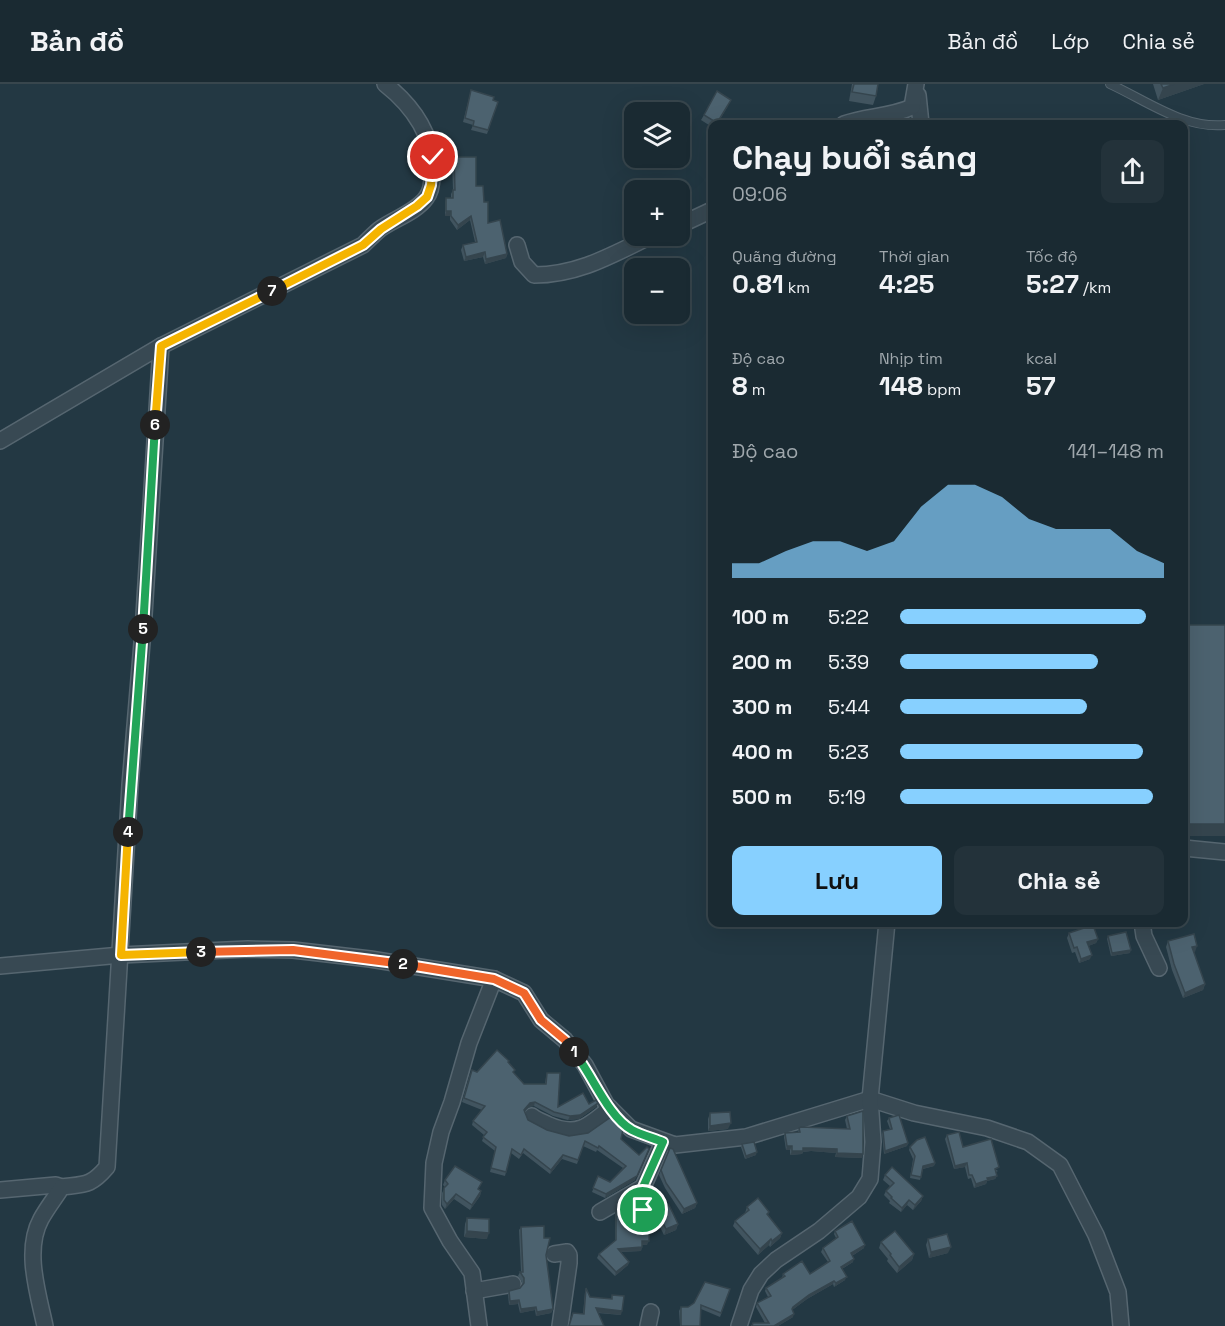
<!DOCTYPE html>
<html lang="vi">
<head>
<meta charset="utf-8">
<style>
	body { margin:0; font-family:"Space Grotesk",sans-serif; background:#23323a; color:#f1f3f6; height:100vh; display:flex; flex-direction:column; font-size:22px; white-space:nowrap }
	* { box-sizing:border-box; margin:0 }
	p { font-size:20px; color:#9fa7ac }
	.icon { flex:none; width:33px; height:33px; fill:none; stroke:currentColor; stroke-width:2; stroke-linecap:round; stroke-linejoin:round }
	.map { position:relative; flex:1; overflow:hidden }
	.side { position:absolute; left:708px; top:36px; width:480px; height:807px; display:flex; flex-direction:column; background:#1a2a32; border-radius:12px; box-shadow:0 6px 24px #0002,0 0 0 2px #38464d }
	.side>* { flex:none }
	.fabs { position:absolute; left:624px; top:18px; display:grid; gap:12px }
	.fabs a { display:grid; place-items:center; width:66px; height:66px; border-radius:12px; background:#1a2a32; box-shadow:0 6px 24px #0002,0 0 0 2px #38464d; font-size:30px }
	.pin { position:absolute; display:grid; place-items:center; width:51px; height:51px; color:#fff; margin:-26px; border:3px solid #fff; border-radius:50%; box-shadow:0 2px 6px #0007 }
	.km { position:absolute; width:30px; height:30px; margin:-15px; border-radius:50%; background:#222; color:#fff; font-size:16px; line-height:30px; text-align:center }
	.round { display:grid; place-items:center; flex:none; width:63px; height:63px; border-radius:12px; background:#23323a }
	.summary { display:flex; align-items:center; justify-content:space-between; height:102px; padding:0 24px }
	h1 { font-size:33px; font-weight:600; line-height:45px }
	.figures { display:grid; grid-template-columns:repeat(3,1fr); gap:9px; height:102px; padding:6px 24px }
	.figures div { display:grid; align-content:center }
	.figures b { font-size:26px; font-weight:600 }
	.figures small { font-size:16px; font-weight:400 }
	.figures p { font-size:16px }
	.chart { height:168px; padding:12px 24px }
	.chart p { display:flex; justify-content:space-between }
	.chart svg { width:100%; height:108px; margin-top:6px; fill:#87d0ff; opacity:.7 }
	.action { display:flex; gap:12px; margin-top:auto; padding:12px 24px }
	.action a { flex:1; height:69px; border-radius:12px; background:#87d0ff; color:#111; font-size:24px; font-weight:600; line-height:69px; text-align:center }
	.action a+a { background:#23323a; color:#f1f3f6 }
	ul { padding:0 24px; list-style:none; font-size:20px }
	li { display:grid; grid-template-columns:96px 72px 1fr; align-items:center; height:45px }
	li i { height:15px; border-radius:8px; background:#87d0ff }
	header { display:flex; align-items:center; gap:36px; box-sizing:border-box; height:84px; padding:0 30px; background:#1a2a32; border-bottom:2px solid #38464d }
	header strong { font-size:28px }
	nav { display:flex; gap:33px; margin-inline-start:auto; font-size:21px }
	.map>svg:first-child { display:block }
</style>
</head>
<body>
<header>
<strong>Bản đồ</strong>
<nav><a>Bản đồ</a><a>Lớp</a><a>Chia sẻ</a></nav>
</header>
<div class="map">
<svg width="1225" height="1242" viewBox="0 0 1225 1242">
	<rect width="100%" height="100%" fill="#233843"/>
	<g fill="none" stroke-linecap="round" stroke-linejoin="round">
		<g stroke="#566670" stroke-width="10">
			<path id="lane" d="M1110,0c37,17 74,45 115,41"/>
		</g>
		<g stroke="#566670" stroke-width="18">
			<g id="street">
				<polyline points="918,11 921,40"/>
				<path d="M844,40c22,-8 46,-7 68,-17l4,-23"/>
				<polyline points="680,141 712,126"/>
				<path d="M517,161l5,17 12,13c44,0 78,-20 117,-39"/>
				<path d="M0,357l161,-95 202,-101c5,-5 11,-11 17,-16 14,-10 36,-17 46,-31 5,-6 6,-15 6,-23 4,-37 -19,-69 -47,-91"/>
				<polyline points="1184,764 1225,768"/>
				<polyline points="1142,838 1144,852 1159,884"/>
				<polyline points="0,882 121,871 248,865 293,866 370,875 494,895 524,909 541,936 565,956 585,981 606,1020 631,1045 675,1061 746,1053 870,1015 914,1029 987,1044 1028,1058 1060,1081 1096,1151 1118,1208 1121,1242"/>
				<path d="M532,1032c5,4 11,6 17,9 28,12 40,1 61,-17"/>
				<polyline points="0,1106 56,1101 62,1103"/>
				<polyline points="643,1126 643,1103 663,1058"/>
				<polyline points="600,1128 643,1103"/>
				<polyline points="554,1170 567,1168 569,1171 569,1179 560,1242"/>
				<polyline points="474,1207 513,1200"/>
				<path d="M45,1242c-7,-33 -21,-76 -4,-107 6,-11 14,-21 21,-32 23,-3 29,-1 45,-20l23,-382 13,-154 18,-285"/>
				<polyline points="479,1242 472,1189 450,1157 432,1124 434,1079 441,1048 452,1018 469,959 494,895"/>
				<polyline points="648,1242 651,1228"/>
				<polyline points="739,1242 751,1206 761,1190 776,1176 819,1147 859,1113 870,1095 873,1058 870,1015 887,838"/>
			</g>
		</g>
		<use href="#lane" stroke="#384953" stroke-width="8"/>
		<use href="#street" stroke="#384953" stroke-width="15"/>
	</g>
	<g fill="#41545f">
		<polygon points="852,0 878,0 876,12 873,21 849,17"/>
		<polygon points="1153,0 1204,0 1158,16"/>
		<polygon points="471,6 498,18 487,50 471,46 473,41 463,38"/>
		<polygon points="728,22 717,40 712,40 712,43 701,36 704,31"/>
		<polygon points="454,73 476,102 484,118 488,139 507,170 506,174 485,180 483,173 464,177 461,166 463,161 475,158 470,136 457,146 450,136 450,132 445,132 445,118 446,114 451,114 451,110 453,106 452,78"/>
		<polygon points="1069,849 1098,855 1096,859 1088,862 1090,875 1079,879 1075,868 1072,869 1067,854"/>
		<polygon points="1108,852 1130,869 1111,872 1107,855"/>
		<polygon points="1168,857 1195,868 1193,868 1205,900 1203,906 1183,914 1172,886 1166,863"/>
		<polygon points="508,979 514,989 524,1000 545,1000 546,993 547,989 558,1023 598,1019 596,1023 579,1035 568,1036 553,1032 534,1022 529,1023 525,1028 528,1036 547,1046 569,1052 621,1055 635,1096 605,1114 592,1108 598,1092 610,1098 623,1084 597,1066 596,1068 583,1062 577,1080 562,1075 550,1090 523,1069 519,1075 511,1069 505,1092 490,1088 495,1067 482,1057 484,1051 472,1041 473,1037 482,1026 462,1018 470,990"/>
		<polygon points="710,1029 728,1045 708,1047 708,1035"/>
		<polygon points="847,1032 862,1074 835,1073 836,1069 811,1067 803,1068 802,1070 790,1071 790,1066 786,1066 784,1053 785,1049 798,1048 799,1044 847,1045 845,1036"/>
		<polygon points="889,1034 908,1059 907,1062 884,1070 882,1050 883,1047 890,1045 887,1037"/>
		<polygon points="947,1051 998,1087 996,1088 997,1092 995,1095 987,1097 986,1100 974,1104 971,1094 968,1095 965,1083 954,1085 945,1055"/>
		<polygon points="742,1060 756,1071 745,1075 741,1063"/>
		<polygon points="910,1063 935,1079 934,1082 923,1085 920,1096 910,1094 913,1075 909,1066"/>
		<polygon points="661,1086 697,1119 695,1124 682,1130 665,1104 659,1091"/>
		<polygon points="885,1091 923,1112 921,1117 913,1126 907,1121 901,1128 889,1119 890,1117 884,1111 886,1107 890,1102 883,1096"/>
		<polygon points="445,1096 479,1105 481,1107 480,1112 470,1126 454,1115 445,1125 442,1121 442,1109 445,1103 443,1101"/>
		<polygon points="747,1123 769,1128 768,1131 782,1149 780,1154 770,1163 769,1161 758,1171 733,1142 735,1137 745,1129"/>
		<polygon points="633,1124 647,1161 642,1161 641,1167 621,1168 629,1178 628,1181 615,1192 597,1174 599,1170 615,1157 615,1130 616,1127"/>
		<polygon points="657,1127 678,1140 676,1146 664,1151 655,1133"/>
		<polygon points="467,1134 487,1155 464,1153 465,1140"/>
		<polygon points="521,1143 544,1154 553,1225 551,1229 536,1232 535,1226 520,1229 518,1220 509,1221 508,1211 509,1207 520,1204 522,1201 522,1198 518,1192 520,1188 521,1188 519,1146"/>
		<polygon points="835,1147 864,1164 852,1172 853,1178 842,1185 845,1196 834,1203 833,1200 807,1215 792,1226 793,1233 778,1242 751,1242 753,1239 765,1239 756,1223 757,1219 768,1213 765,1207 766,1204 782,1194 783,1190 810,1190 828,1178 821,1168 823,1164 836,1154 834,1150"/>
		<polygon points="928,1155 948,1169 929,1174 926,1161"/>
		<polygon points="881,1158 914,1170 912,1176 897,1189 887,1177 888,1175 879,1164"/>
		<polygon points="586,1204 590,1213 611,1215 612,1211 621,1231 598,1229 583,1230 585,1208"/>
		<polygon points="730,1205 720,1233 701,1225 700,1242 680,1242 679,1227 681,1223 688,1223"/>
	</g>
	<g fill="#35454e">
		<polygon points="1174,0 1204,0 1158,16 1163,4"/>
		<polygon points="446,127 451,127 450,132 445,132"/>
		<polygon points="471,132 470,136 457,146 458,141"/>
		<polygon points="485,168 483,173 464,177 466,173"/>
		<polygon points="507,170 506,174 485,180 486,175"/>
		<rect x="1184" y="740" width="41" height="12"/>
		<polygon points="1098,855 1096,859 1086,863 1087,858"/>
		<polygon points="1197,862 1195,868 1190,869 1192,863"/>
		<polygon points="1131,866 1130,869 1111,872 1112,869"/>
		<polygon points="1092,871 1090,875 1079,879 1081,875"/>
		<polygon points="1205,900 1203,906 1183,914 1185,909"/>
		<polygon points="535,1018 534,1022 529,1023 522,1030 524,1026 530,1019"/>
		<polygon points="598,1019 596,1023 579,1035 568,1036 570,1032"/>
		<polygon points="731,1039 728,1045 708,1047 710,1042"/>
		<polygon points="908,1059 907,1062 884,1070 885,1067"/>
		<polygon points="787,1062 792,1062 790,1066 786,1066"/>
		<polygon points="803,1064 812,1064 837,1065 836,1069 811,1067 803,1068 802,1070 790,1071 792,1067"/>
		<polygon points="649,1065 635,1096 605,1114 606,1110"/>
		<polygon points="757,1068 756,1071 745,1075 746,1072"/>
		<polygon points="837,1069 863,1070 862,1074 835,1073"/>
		<polygon points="563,1071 562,1075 550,1090 551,1086"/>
		<polygon points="935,1079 934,1082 922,1085 923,1082"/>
		<polygon points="967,1079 965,1083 954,1085 955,1082"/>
		<polygon points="997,1092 995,1095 987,1097 986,1100 974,1104 976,1100 987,1094"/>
		<polygon points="481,1107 480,1112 470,1126 472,1121"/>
		<polygon points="456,1110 454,1115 445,1125 447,1120"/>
		<polygon points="923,1112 921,1117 913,1126 915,1121"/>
		<polygon points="909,1116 907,1121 901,1128 902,1124"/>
		<polygon points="697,1119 695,1124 682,1130 684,1125"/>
		<polygon points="678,1140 676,1146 664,1151 666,1145"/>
		<polygon points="467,1147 489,1149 487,1155 464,1153"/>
		<polygon points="782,1149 780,1154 770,1163 772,1157"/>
		<polygon points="771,1155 769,1161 758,1171 760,1165"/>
		<polygon points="642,1157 649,1157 647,1161 640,1161"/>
		<polygon points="865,1161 864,1164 850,1173 851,1169"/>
		<polygon points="642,1163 641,1167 617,1168 618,1165"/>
		<polygon points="951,1163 948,1169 929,1174 931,1168"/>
		<polygon points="914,1170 912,1176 897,1189 899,1183"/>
		<polygon points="854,1175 853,1178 840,1186 841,1183"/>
		<polygon points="629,1178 628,1181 615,1192 616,1188"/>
		<polygon points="847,1193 845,1196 834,1203 836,1199"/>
		<polygon points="834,1197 833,1200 807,1215 791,1227 793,1223 809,1211"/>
		<polygon points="519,1216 518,1220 509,1221 510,1217"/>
		<polygon points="536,1223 535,1226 520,1229 521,1225"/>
		<polygon points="596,1224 622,1227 621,1231 594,1228"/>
		<polygon points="553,1225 551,1229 536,1232 537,1228"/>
		<polygon points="794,1230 793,1233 778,1242 774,1242"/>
	</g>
	<g fill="#4c626f" stroke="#35454e" stroke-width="1.5">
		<polygon points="854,0 878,0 876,12 852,8"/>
		<polygon points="1161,0 1174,0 1163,4"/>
		<polygon points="471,6 494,13 493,16 498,18 488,46 473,42 474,37 465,34"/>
		<polygon points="717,7 731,16 717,39 704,31"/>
		<polygon points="454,73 476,73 476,102 483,102 484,118 488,118 488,139 500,136 507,170 486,175 485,168 466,173 463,161 477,158 471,132 458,141 451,132 451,127 446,127 446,114 453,114 453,106 455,106"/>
		<rect x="1184" y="541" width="41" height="199"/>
		<polygon points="1093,841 1098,855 1087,858 1092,871 1081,875 1077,863 1074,864 1069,849"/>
		<polygon points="1126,848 1131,866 1112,869 1108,852"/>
		<polygon points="1194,850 1197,862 1192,863 1205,900 1185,909 1174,880 1168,857"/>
		<polygon points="497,966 509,977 508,978 515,986 513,988 524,1000 546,1000 547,989 560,989 558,1023 583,1009 589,1020 596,1016 598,1019 580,1031 570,1032 554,1028 535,1018 530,1019 524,1026 528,1036 547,1046 569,1052 588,1049 611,1033 623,1045 621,1055 639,1071 647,1063 649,1065 637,1092 606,1110 593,1104 598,1092 610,1098 626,1082 599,1062 598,1064 585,1057 578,1076 563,1071 551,1086 524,1065 521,1071 512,1065 506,1088 491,1084 496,1063 483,1053 487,1048 473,1037 485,1022 464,1014 472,986 477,988"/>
		<polygon points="863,1027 863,1070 837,1069 837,1065 812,1064 803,1064 803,1067 792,1067 792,1062 787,1062 785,1049 800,1048 799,1044 801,1043 850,1045 847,1032"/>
		<polygon points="730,1028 731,1039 710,1042 710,1029"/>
		<polygon points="899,1031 908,1059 885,1067 883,1047 892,1045 889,1034"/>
		<polygon points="959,1048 963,1063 991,1055 999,1083 995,1085 997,1092 987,1094 988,1096 976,1100 972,1091 969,1091 967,1079 955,1082 947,1051"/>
		<polygon points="925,1053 935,1079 923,1082 921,1093 911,1091 915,1072 910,1063 917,1056"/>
		<polygon points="754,1058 757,1068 746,1072 742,1060"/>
		<polygon points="670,1064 673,1065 697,1119 684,1125 666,1099 661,1086"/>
		<polygon points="455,1082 482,1098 478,1105 481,1107 472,1121 456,1110 447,1120 444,1116 444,1104 448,1100 445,1096"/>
		<polygon points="892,1083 923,1112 915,1121 909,1116 902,1124 891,1114 892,1113 886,1107 894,1099 885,1091"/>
		<polygon points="758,1114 769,1128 767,1130 782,1149 772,1157 771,1155 760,1165 735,1137 749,1126 747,1123"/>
		<polygon points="635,1116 635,1120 631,1124 635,1124 639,1130 644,1132 644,1135 650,1132 649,1157 642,1157 642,1163 618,1165 629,1178 616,1188 599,1170 616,1156 616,1127"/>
		<polygon points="669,1121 678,1140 666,1145 657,1127"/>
		<polygon points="467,1134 489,1135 489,1149 467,1147"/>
		<polygon points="852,1137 865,1161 851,1169 854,1175 841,1183 847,1193 836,1199 834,1197 809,1211 793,1223 792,1225 794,1230 774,1242 752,1242 753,1239 769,1239 757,1219 771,1212 766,1204 785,1192 783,1190 802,1177 810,1190 830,1177 823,1164 838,1153 835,1147"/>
		<polygon points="544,1142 544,1154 550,1154 546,1171 553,1225 537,1228 536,1223 521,1225 519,1216 510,1217 509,1207 520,1204 524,1199 524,1194 520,1188 523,1188 521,1143"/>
		<polygon points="895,1147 914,1170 899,1183 890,1171 891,1170 881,1158"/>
		<polygon points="947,1150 951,1163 931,1168 928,1155"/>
		<polygon points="705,1198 730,1205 721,1229 701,1221 700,1242 681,1242 681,1223 688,1223 694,1219"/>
		<polygon points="586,1204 590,1213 612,1215 612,1211 624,1212 622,1227 596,1224 604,1242 569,1242 573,1229 584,1230"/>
	</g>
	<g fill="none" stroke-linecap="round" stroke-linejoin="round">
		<g stroke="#fff" stroke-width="12">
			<path id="split-1" d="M574,968c18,22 34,65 58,78 10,5 21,8 31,12l-20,45v23"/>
		</g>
		<g stroke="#fff" stroke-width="12">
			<polyline id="split-2" points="403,880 494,895 524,909 541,936 565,956 574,968"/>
		</g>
		<g stroke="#fff" stroke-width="12">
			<polyline id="split-3" points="201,868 293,866 403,880"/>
		</g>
		<g stroke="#fff" stroke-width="12">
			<polyline id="split-4" points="128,748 121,871 201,868"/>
		</g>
		<g stroke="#fff" stroke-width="12">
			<polyline id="split-5" points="128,748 143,545"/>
		</g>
		<g stroke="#fff" stroke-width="12">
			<polyline id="split-6" points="143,545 155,341"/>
		</g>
		<g stroke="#fff" stroke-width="12">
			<polyline id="split-7" points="155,341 161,262 272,207"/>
		</g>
		<g stroke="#fff" stroke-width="12">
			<polyline id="split-8" points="272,207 363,161 381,145 417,122 427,113 431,101 433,73"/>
		</g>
		<use href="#split-1" stroke="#22a559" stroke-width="8"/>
		<use href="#split-2" stroke="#f0652b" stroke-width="8"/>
		<use href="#split-3" stroke="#f0652b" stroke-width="8"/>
		<use href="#split-4" stroke="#f5b400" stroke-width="8"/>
		<use href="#split-5" stroke="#22a559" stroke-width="8"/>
		<use href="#split-6" stroke="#22a559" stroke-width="8"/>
		<use href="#split-7" stroke="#f5b400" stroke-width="8"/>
		<use href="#split-8" stroke="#f5b400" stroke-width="8"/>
	</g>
</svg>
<div class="fabs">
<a><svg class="icon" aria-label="layers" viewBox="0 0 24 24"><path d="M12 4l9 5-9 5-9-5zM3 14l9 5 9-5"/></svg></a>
<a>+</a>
<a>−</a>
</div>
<div class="pin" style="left:643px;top:1126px;background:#1e9e55"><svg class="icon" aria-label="arrive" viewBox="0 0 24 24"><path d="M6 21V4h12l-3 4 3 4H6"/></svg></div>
<div class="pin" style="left:433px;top:73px;background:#d93025"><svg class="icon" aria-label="check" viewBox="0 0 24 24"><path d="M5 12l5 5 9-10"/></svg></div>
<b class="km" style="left:574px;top:968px">1</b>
<b class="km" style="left:403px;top:880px">2</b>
<b class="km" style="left:201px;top:868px">3</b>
<b class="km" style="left:128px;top:748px">4</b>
<b class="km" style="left:143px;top:545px">5</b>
<b class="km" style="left:155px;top:341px">6</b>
<b class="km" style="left:272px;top:207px">7</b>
<section class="side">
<div class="summary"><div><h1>Chạy buổi sáng</h1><p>09:06</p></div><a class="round"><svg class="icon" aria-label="share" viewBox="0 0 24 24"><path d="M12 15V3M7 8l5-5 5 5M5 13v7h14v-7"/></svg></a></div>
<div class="figures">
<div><p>Quãng đường</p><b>0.81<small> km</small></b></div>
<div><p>Thời gian</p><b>4:25</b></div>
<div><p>Tốc độ</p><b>5:27<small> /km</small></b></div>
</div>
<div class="figures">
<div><p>Độ cao</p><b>8<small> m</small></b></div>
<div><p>Nhịp tim</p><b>148<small> bpm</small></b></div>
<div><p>kcal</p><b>57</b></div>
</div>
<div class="chart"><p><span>Độ cao</span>141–148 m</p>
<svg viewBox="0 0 160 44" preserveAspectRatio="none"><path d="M0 44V38L10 38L20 33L30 29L40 29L50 33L60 29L70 15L80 6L90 6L100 11L110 20L120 24L130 24L140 24L150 33L160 38V44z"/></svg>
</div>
<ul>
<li><b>100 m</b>5:22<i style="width:93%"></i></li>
<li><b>200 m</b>5:39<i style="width:75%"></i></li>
<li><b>300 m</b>5:44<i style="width:71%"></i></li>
<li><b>400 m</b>5:23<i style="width:92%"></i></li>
<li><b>500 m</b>5:19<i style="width:96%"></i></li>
</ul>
<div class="action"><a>Lưu</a><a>Chia sẻ</a></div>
</section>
</div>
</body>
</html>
